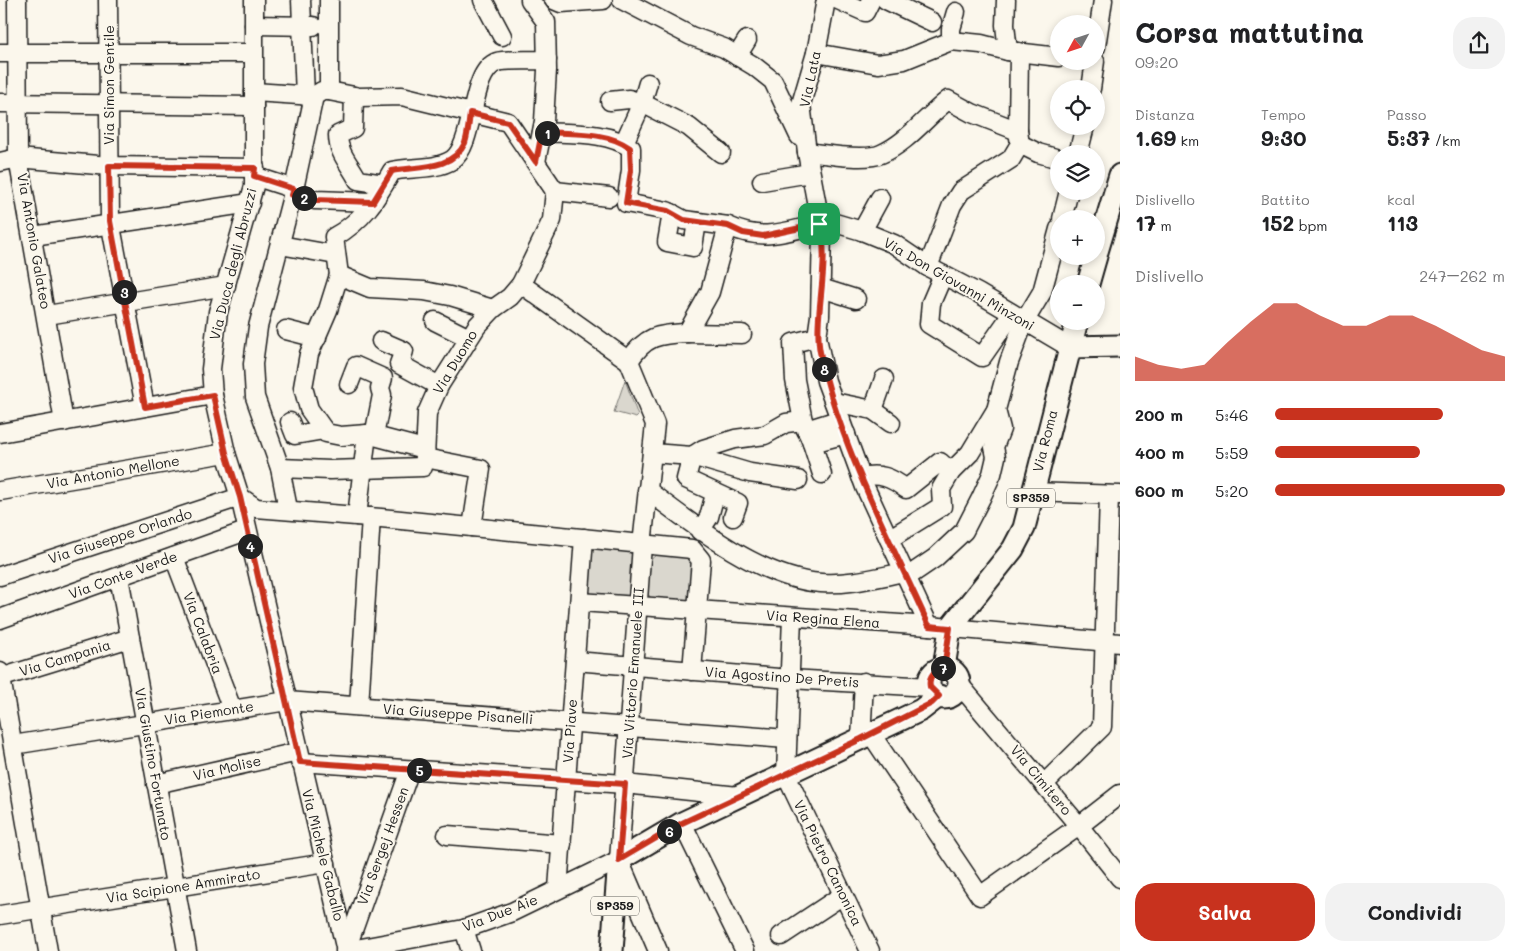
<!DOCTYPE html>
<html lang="it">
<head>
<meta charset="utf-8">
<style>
	body { margin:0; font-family:Mali,sans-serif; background:#f2f2f2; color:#202124; height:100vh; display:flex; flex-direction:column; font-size:19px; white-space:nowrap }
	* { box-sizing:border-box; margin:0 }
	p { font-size:16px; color:#757577 }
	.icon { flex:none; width:28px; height:28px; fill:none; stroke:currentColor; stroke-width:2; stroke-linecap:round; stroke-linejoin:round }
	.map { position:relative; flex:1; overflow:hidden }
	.panel { display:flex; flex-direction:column; background:#fff; width:400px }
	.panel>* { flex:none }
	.needle { width:32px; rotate:230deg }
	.controls { position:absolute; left:1050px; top:15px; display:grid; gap:10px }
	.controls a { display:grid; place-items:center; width:55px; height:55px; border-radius:50%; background:#fff; box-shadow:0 2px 8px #0003; font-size:25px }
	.pin { position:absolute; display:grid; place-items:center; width:42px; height:42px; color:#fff; margin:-21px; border-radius:10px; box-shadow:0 2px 8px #0006 }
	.km { position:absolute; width:25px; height:25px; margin:-12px; border-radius:50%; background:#222; color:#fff; font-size:14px; line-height:25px; text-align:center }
	.round { display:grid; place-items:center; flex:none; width:52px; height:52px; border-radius:20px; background:#f2f2f2 }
	.headline { display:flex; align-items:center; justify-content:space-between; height:85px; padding:0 15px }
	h1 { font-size:28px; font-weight:800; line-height:38px }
	.stats { display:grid; grid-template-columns:repeat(3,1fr); gap:8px; height:85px; padding:5px 15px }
	.stats div { display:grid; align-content:center }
	.stats b { font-size:21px; font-weight:800 }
	.stats small { font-size:14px; font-weight:400 }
	.stats p { font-size:14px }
	.chart { height:140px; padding:10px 15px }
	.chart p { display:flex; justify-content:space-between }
	.chart svg { width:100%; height:90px; margin-top:5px; fill:#c8321e; opacity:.7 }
	.button { display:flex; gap:10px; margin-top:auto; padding:10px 15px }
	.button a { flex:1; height:58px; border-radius:20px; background:#c8321e; color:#fff; font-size:20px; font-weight:800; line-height:58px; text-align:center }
	.button a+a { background:#f2f2f2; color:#202124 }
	ul { padding:0 15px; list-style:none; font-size:16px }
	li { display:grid; grid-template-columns:80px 60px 1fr; align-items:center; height:38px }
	li i { height:12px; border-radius:6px; background:#c8321e }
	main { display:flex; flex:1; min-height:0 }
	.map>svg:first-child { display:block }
</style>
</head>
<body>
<main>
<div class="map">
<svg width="1120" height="951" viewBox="0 0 1120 951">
	<rect width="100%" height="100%" fill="#fbf7ec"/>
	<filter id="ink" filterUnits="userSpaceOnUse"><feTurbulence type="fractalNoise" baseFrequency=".02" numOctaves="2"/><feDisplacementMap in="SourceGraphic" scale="10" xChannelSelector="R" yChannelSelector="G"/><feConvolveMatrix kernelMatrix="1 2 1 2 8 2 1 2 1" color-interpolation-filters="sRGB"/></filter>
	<g filter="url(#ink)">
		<g fill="#dad7ce" stroke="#7b7a75">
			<polygon points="625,380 638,416 636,418 614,412"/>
			<polygon points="591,547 629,551 635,559 634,590 626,599 587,595"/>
			<polygon points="657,554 686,555 695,566 692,599 682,605 654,602 645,590 647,563"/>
		</g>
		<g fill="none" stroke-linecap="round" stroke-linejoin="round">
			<g stroke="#1c1c1c" stroke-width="21">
				<g id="minor">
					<polyline points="17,0 18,158 64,422"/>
					<polyline points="108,0 110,221 145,407"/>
					<polyline points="254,0 254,186 218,312 211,369 213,395 226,453 240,497 346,951"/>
					<polyline points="301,0 305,96"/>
					<polyline points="483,0 502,36"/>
					<polyline points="530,0 546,22 547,70 544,121 536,162"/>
					<polyline points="554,0 561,3 603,0"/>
					<polyline points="622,0 691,36 724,48 754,66 773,81 799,136"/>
					<polyline points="826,0 816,53 801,104 807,152 822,233 820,316 817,337 826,381 865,487 929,626"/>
					<polyline points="838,0 865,12 871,0"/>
					<polyline points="886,0 932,22"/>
					<polyline points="1006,0 1005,25 1008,51"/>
					<polyline points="254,25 313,26"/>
					<polyline points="951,41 951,29 956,12"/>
					<polyline points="1096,47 1103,0"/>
					<polyline points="0,53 253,53"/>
					<polyline points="816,53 878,64 904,60 951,41 981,44 1008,51 1059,57"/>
					<polyline points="737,56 747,40"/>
					<polyline points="1091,89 1095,61"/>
					<polyline points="329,91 329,0"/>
					<polyline points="254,92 314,96 322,91 329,91 359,97 402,96 508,122 555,191"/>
					<path d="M354,96l-1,32 -15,7c0,19 12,29 20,45l26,4"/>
					<polyline points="610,101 629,99 642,103 689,127 721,153"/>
					<polyline points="0,103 254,106"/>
					<path d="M542,132c28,2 65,-1 89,16v22l-5,33 41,8 17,9 44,6 -18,66 -23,41c-29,1 -42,3 -58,28"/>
					<polyline points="624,143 642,103 648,83"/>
					<polyline points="1020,144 1038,153 1059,159"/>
					<path d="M807,152c18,2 58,9 74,2 26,-11 45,-37 67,-54l24,13 46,18"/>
					<polyline points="1078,154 1085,126"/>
					<polyline points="0,162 18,158 109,166 255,168"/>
					<polyline points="254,176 294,189"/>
					<polyline points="762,181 810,173"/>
					<polyline points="555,191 609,197"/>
					<polyline points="292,195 315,200 373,202"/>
					<polyline points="672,213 667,242 693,247 697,222"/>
					<polyline points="818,218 862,231 894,244 928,267 978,293 1069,347"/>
					<polyline points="1062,219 1069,191"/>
					<path d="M728,226c35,16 56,6 91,-2"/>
					<polyline points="862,231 880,198"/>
					<polyline points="33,236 250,203"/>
					<polyline points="280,245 336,255"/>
					<polyline points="928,267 952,205 961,191 1011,159 1020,144 1018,131 1019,52"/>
					<polyline points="339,275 370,288 424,291 450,296 493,309"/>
					<polyline points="943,275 931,303 929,324 982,357 1012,314"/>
					<polyline points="521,284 629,361 655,424 642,545 619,860 658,951"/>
					<polyline points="821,288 856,299"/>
					<polyline points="47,315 226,286"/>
					<polyline points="435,321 463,335"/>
					<polyline points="286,330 317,338"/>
					<polyline points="687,333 742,334"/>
					<polyline points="381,341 404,351 399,364 439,386"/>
					<polyline points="349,384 356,366 383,378 380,388 382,395 374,436"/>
					<polyline points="834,402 873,410 891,423"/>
					<polyline points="873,410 884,379"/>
					<polyline points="803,421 795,380 793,343 817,337"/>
					<polyline points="290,422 295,435 324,430"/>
					<polyline points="806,430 841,419"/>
					<polyline points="0,433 213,395"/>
					<polyline points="812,443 822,474"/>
					<path d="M424,449l-57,-15 -26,2 -15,-3 -17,-24 -6,-22 6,-33 19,-44 11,-35 -5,-38c29,-16 42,-38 58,-66 17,-4 44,-1 60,-11 24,-17 17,-88 45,-98 8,-3 39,-1 50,-2"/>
					<polyline points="652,453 692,456 703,449 735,439 765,435 786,423 803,421 812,443 846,434"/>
					<polyline points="425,458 427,413 439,386 477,326 493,309 510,297 521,284 552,220 555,191"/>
					<polyline points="280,468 330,470 423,467 425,458 481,469 472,527"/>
					<path d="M861,477c19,-4 30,0 45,12l34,-27 11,10"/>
					<path d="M647,490c47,36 114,89 174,93 28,2 57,-6 84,-11"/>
					<polyline points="0,491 226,453"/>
					<polyline points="1032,492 1120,495"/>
					<polyline points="240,497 256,508 381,518 692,549 701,560 692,671"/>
					<polyline points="288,509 280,468 255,397 253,364 258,327 294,189 314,96"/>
					<polyline points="357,516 367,434"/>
					<polyline points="733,517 738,503 686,479 692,456 750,473 798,480"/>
					<polyline points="700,531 709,517 715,494"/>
					<polyline points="889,539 942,506 941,489 951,472 970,453 996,410 1009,362 1024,322 1042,292 1059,229"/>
					<polyline points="174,557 232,709"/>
					<polyline points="0,576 240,497"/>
					<polyline points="119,577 187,951"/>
					<polyline points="907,577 935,558 964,531 981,498 992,474 996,457 994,447 1001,429 996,410"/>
					<polyline points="580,602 929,626 1120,643"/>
					<polyline points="792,617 786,775 870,951"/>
					<polyline points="0,619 246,531"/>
					<polyline points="575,661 790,679 930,687"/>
					<polyline points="0,672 48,951"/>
					<polyline points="0,678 130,638"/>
					<polyline points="959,684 1079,826 1120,878"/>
					<polyline points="359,706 371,517"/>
					<polyline points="871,734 980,896 1079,826 1120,794"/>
					<polyline points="861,739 864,682"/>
					<polyline points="13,745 287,701 787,739"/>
					<polyline points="300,762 625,784 738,796"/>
					<polyline points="156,784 298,752"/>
					<polyline points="1044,784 1102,727 1109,495"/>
					<polyline points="682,823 745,951"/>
					<polyline points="447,835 562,844"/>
					<polyline points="558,889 584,538"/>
					<polyline points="0,915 326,863"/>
					<polyline points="464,929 471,951"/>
					<polyline points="781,936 843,895"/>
					<polyline points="346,950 410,770"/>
					<polyline points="345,951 464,929 512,912 619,860"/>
				</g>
			</g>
			<g stroke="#1c1c1c" stroke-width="25">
				<g id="major">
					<polyline points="1096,255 1120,175"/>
					<polyline points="1088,284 1096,256"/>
					<polyline points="1069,347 1120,346"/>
					<polyline points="944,668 950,628 1013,549 1024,528 1077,321"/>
					<circle cx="944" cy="683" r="15"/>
					<polyline points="612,951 619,860 682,823 921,710 939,696"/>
				</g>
			</g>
			<use href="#minor" stroke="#fbf7ec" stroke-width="18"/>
			<use href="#major" stroke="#fbf7ec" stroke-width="21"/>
		</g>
	</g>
	<g fill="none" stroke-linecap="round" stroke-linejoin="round" filter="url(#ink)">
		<g stroke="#fff" stroke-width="10">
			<path id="route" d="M470,113l38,9 28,40 6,-30c28,2 65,-1 88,16l1,22 -5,33 42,8 16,9 44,6 15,7 20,3 56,-12c13,35 -6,91 1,128 19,93 70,187 109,274l21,2 -6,40c-10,2 -16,9 -14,19l9,9 -7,7 -71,36 -179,84 -63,37 6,-76 -325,-22 -60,-265 -14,-44 -13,-58 -68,12 -35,-186 -1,-55 146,2 -1,8 40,13 -2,6 23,5 58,2 19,-31c24,-5 60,0 73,-28 3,-9 4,-21 5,-30z"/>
		</g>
		<use href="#route" stroke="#c8321e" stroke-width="6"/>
	</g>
	<g text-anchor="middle" stroke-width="4" stroke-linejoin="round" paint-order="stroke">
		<g fill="#fbf7ec" stroke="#5f5e5a" stroke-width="1">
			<rect x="1007" y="488.5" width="48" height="19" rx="4"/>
			<rect x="591" y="896.5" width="48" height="19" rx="4"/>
		</g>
		<g font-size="12" font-weight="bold" fill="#1c1c1c">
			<text x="1031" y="502">SP359</text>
			<text x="615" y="910">SP359</text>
		</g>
		<g font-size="14" fill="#1c1c1c" stroke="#fbf7ec">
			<text transform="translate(810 79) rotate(-78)" y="5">Via Lata</text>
			<text transform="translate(109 85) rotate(-90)" y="5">Via Simon Gentile</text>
			<text transform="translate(34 241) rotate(80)" y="5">Via Antonio Galateo</text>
			<text transform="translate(233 264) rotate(-76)" y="5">Via Duca degli Abruzzi</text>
			<text transform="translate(959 284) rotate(30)" y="5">Via Don Giovanni Minzoni</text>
			<text transform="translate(455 362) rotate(-59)" y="5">Via Duomo</text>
			<text transform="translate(1045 441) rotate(-76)" y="5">Via Roma</text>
			<text transform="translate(113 472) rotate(-10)" y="5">Via Antonio Mellone</text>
			<text transform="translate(120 536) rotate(-18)" y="5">Via Giuseppe Orlando</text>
			<text transform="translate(123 575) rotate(-20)" y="5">Via Conte Verde</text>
			<text transform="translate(823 619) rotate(4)" y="5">Via Regina Elena</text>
			<text transform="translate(203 633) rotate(69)" y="5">Via Calabria</text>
			<text transform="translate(65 658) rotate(-17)" y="5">Via Campania</text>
			<text transform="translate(633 673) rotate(-86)" y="5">Via Vittorio Emanuele III</text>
			<text transform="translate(782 677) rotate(4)" y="5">Via Agostino De Pretis</text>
			<text transform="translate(209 713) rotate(-9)" y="5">Via Piemonte</text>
			<text transform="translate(458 714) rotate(4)" y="5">Via Giuseppe Pisanelli</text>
			<text transform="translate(570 731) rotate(-86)" y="5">Via Piave</text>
			<text transform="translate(153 764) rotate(80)" y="5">Via Giustino Fortunato</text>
			<text transform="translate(227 768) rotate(-13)" y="5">Via Molise</text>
			<text transform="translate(1041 780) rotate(50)" y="5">Via Cimitero</text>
			<text transform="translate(383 846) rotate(-70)" y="5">Via Sergej Hessen</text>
			<text transform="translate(323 855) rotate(76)" y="5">Via Michele Gaballo</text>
			<text transform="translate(828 863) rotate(64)" y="5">Via Pietro Canonica</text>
			<text transform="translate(183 886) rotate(-9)" y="5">Via Scipione Ammirato</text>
			<text transform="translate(500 913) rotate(-21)" y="5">Via Due Aie</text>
		</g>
	</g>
</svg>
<div class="controls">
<a><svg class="needle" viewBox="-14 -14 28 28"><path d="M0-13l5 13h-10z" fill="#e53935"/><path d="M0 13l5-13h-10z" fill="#757577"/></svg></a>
<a><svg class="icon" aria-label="locate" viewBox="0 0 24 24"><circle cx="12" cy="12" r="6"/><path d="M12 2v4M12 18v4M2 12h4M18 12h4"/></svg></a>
<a><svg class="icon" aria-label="layers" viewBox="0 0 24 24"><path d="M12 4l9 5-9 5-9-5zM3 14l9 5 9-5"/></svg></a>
<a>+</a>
<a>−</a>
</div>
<div class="pin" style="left:819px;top:224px;background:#1e9e55"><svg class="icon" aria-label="arrive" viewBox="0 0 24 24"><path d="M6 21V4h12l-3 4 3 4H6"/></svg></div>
<b class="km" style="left:547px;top:133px">1</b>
<b class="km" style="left:304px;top:198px">2</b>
<b class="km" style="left:124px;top:292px">3</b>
<b class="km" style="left:250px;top:546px">4</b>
<b class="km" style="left:419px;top:770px">5</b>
<b class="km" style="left:669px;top:831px">6</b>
<b class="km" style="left:943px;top:668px">7</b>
<b class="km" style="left:824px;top:369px">8</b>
</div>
<section class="panel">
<div class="headline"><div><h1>Corsa mattutina</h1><p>09:20</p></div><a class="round"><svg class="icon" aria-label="share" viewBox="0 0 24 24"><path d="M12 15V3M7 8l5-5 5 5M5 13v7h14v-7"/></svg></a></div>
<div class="stats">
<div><p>Distanza</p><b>1.69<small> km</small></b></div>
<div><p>Tempo</p><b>9:30</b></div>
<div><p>Passo</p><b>5:37<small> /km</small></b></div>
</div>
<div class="stats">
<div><p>Dislivello</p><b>17<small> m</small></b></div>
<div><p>Battito</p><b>152<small> bpm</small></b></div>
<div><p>kcal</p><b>113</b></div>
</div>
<div class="chart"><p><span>Dislivello</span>247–262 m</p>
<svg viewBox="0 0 160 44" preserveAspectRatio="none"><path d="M0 44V32L10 36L20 38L30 36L40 25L50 15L60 6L70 6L80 12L90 17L100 17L110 12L120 12L130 17L140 23L150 29L160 32V44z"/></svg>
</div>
<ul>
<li><b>200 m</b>5:46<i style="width:73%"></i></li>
<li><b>400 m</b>5:59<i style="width:63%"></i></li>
<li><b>600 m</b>5:20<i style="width:100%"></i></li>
</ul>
<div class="button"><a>Salva</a><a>Condividi</a></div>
</section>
</main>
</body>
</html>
